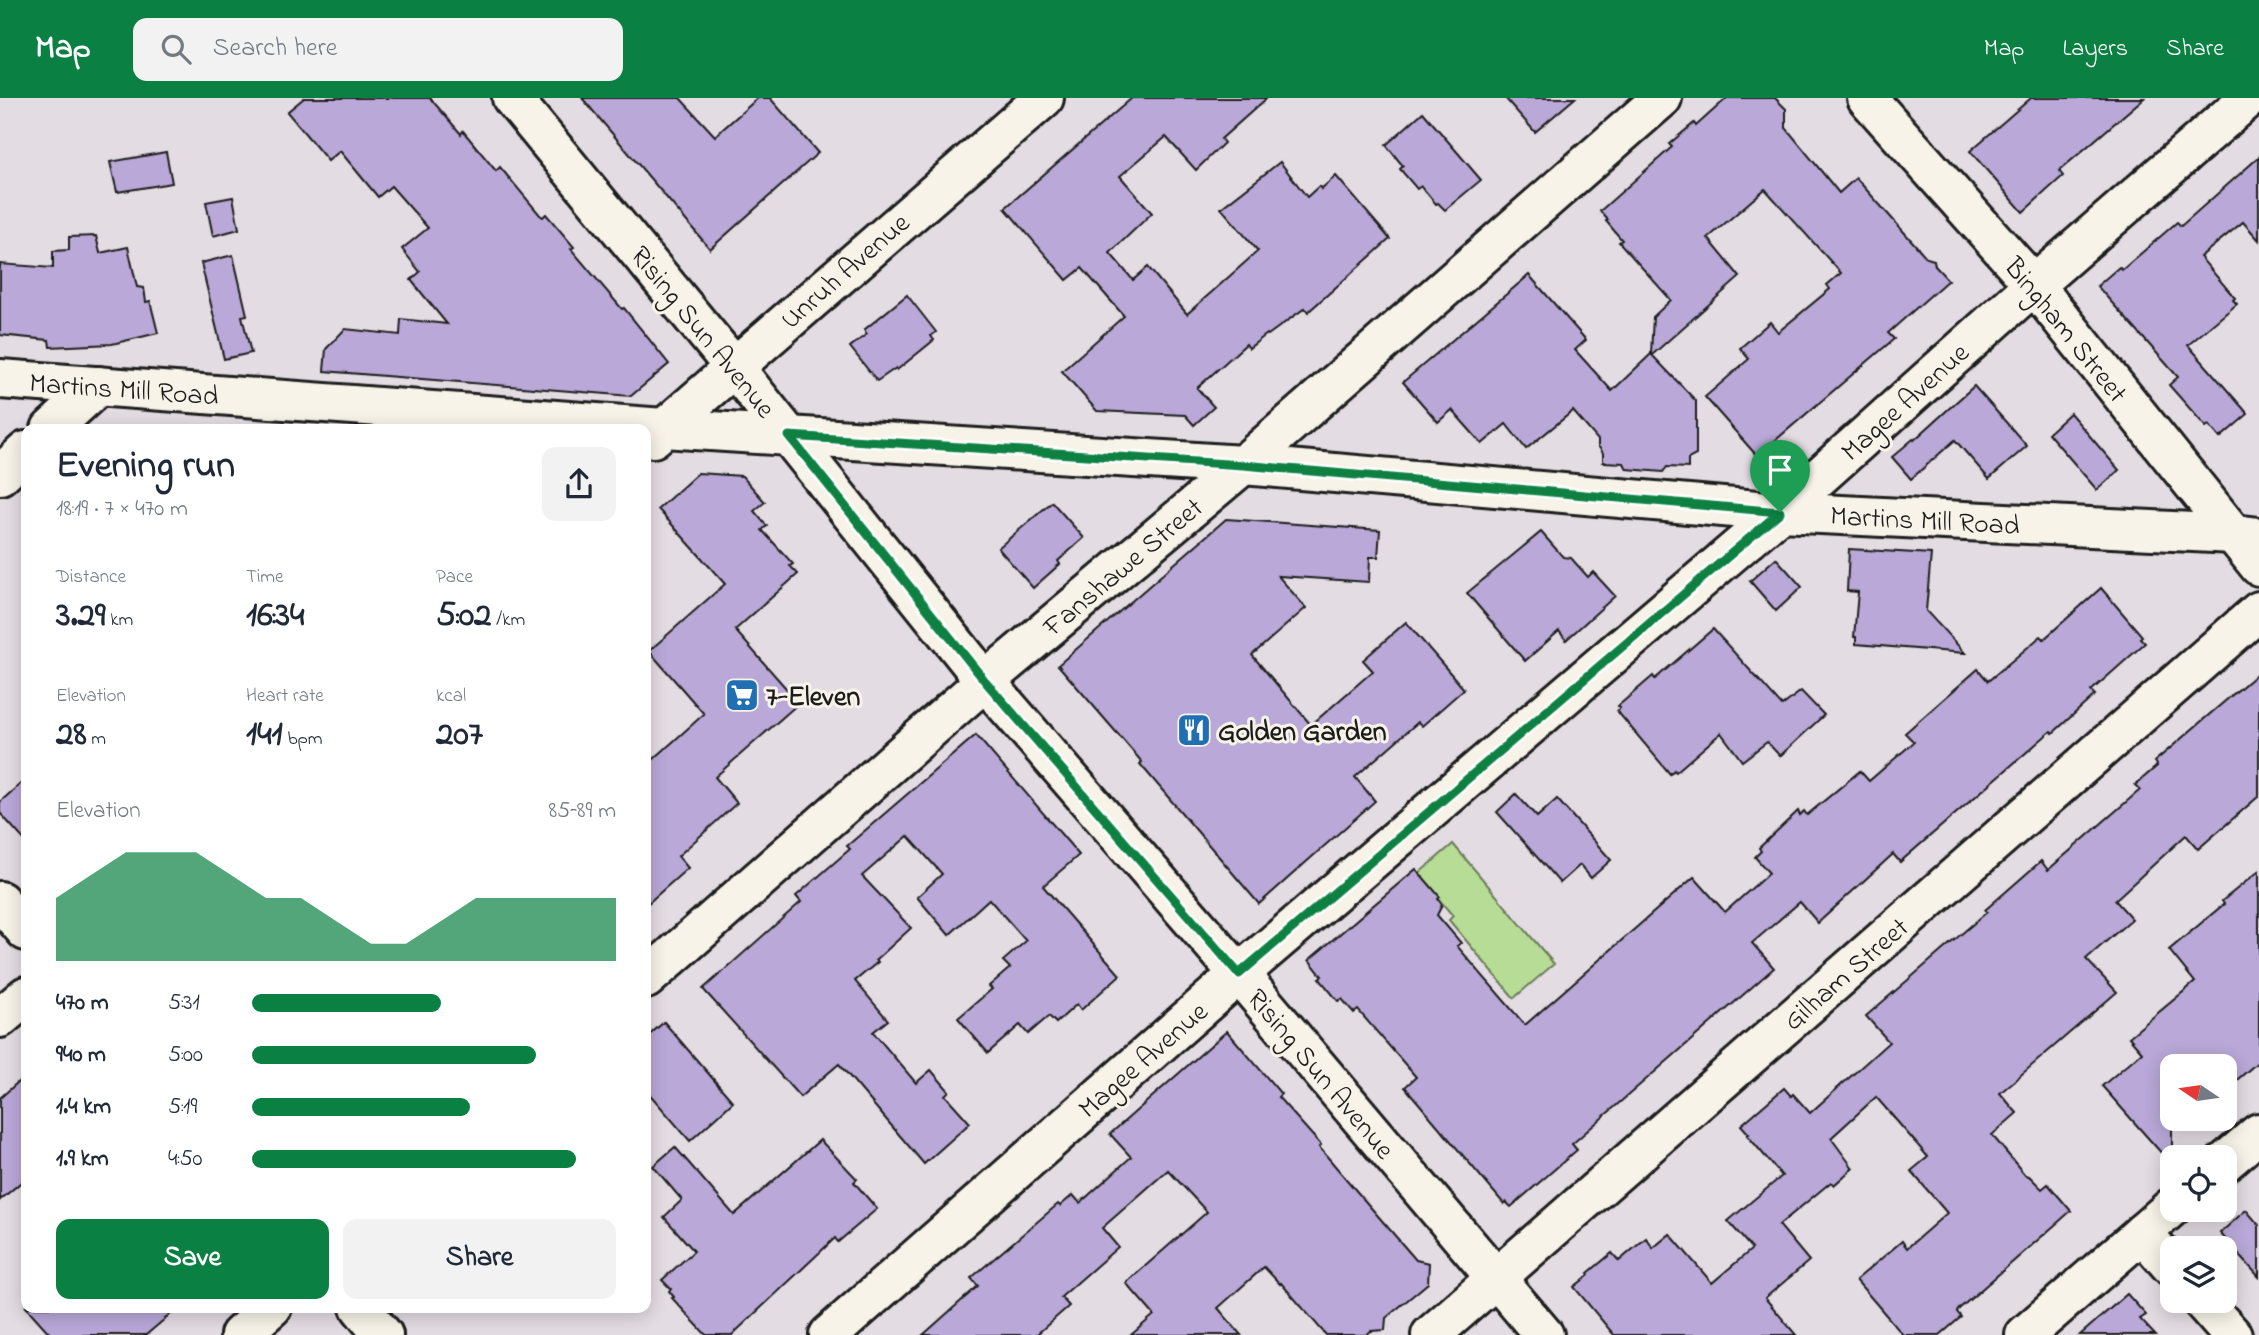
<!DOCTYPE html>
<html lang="en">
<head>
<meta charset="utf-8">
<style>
	body { margin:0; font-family:"Indie Flower",sans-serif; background:#f2f2f3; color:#1f2937; height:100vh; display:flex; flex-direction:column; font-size:26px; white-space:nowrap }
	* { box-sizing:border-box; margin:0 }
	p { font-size:23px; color:#747a83 }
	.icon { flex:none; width:38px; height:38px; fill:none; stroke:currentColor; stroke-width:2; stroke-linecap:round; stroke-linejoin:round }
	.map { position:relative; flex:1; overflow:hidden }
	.side { position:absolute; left:21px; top:326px; width:630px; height:889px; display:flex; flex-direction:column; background:#fff; border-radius:14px; box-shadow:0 4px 18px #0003 }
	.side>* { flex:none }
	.needle { width:46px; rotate:283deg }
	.controls { position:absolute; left:2160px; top:956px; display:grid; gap:14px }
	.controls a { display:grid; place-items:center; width:77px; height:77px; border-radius:14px; background:#fff; box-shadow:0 4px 18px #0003; font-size:35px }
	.pin { position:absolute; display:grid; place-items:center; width:60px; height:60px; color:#fff; margin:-72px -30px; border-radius:50% 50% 50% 0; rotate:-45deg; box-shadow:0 0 7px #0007 }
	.pin .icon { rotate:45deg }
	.round { display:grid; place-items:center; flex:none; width:74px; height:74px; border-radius:14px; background:#f2f2f3 }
	.headline { display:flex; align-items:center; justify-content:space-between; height:119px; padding:0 35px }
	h1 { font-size:38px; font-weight:800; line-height:52px }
	.figures { display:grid; grid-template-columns:repeat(3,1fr); gap:10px; height:119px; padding:7px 35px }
	.figures div { display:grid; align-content:center }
	.figures b { font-size:35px; font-weight:800 }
	.figures small { font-size:19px; font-weight:400 }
	.figures p { font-size:19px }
	.chart { height:196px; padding:14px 35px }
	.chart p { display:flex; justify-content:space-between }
	.chart svg { width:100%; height:126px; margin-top:7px; fill:#0b8043; opacity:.7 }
	.action { display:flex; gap:14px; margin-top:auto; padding:14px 35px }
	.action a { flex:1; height:80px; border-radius:14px; background:#0b8043; color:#fff; font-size:28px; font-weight:800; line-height:80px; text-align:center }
	.action a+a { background:#f2f2f3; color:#1f2937 }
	ul { padding:0 35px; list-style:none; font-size:23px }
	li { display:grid; grid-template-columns:112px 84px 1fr; align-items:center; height:52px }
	li i { height:18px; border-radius:9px; background:#0b8043 }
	header { display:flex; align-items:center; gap:42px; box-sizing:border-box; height:98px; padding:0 35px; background:#0b8043; color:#fff }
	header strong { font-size:33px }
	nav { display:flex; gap:38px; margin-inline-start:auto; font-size:24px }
	.search { width:490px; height:63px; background:#f2f2f3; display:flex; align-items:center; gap:18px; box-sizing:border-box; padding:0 24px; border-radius:14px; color:#747a83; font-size:26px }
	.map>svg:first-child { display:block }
</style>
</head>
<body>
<header>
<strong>Map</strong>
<div class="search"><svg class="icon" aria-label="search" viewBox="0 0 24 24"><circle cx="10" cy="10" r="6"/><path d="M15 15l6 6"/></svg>Search here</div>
<nav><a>Map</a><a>Layers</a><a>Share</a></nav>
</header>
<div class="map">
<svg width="2259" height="1237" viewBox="0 0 2259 1237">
	<rect width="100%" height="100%" fill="#e4dce3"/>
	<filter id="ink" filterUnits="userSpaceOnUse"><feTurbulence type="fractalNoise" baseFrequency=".0143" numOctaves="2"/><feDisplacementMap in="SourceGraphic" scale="14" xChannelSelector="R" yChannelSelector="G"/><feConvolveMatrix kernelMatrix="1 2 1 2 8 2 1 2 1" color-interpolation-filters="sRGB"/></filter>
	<g filter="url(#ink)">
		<polygon fill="#b7dc96" stroke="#6a7c59" stroke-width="2" points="1453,746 1554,866 1514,900 1449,822 1453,818 1418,776"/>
		<g fill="#b9a8d8" stroke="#1c1c1c" stroke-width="2">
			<polygon points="304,0 430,0 461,36 463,33 496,73 500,69 540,117 543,119 546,116 574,149 571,151 622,211 624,210 669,266 631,298 324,273 326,251 345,231 400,237 401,221 447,226 411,182 420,174 402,151 428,130 391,88 378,99 340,53 328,63 287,14"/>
			<polygon points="582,0 680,0 715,38 758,0 770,0 818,55 710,151"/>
			<polygon points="1132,0 1267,0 1221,41 1224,45 1196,72 1166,39 1120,78 1152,115 1110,155 1133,182 1148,169 1187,216 1258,153 1221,110 1280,64 1307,99 1319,88 1321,91 1336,78 1390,141 1308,214 1305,210 1268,237 1267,236 1249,250 1246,246 1197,290 1214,309 1194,327 1185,317 1097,313 1062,273 1124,218 1082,170 1067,182 1005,110"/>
			<polygon points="1505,0 1575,0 1535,34"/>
			<polygon points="1727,0 1775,0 1786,11 1786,30 1839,95 1856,80 1927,160 1934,162 1935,168 1948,182 1888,235 1894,241 1757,358 1705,299 1749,261 1740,250 1770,224 1778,234 1830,191 1827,187 1841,175 1765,91 1708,140 1740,179 1652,257 1696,303 1696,357 1688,361 1688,370 1667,369 1663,374 1627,371 1624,365 1603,364 1603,355 1598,348 1598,342 1573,313 1526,351 1506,326 1482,346 1452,312 1438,324 1403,284 1529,177 1586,242 1575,252 1612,293 1651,256 1653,219 1671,202 1619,144 1622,142 1606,123 1608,122 1600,113 1672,49 1669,46 1694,25 1696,28"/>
			<polygon points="2031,0 2144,0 2059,73 2063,78 2023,114 1970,53"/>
			<polygon points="1423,14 1481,82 1445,112 1438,105 1436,106 1421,88 1417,91 1400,71 1403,68 1386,47"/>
			<polygon points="166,54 172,85 117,94 110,64"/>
			<polygon points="2259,59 2259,142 2243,124 2200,159 2235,200 2233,202 2237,206 2188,247 2248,316 2220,340 2209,327 2206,329 2169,287 2178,279 2097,188 2119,169 2122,172 2177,124 2181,128"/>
			<polygon points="233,99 239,131 213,138 206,104"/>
			<polygon points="96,138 100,155 128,149 137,189 144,190 146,204 150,203 158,235 112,246 50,249 49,242 0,237 0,166 53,170 53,153 69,152 69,139"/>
			<polygon points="233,157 247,217 242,218 251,255 224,261 201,165"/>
			<polygon points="907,197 936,234 931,238 934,242 897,272 896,270 877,283 850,249 867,236 864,232"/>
			<polygon points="1974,288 2027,348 1989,381 1955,342 1911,381 1892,359 1913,341 1914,342"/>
			<polygon points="2070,315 2119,372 2097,392 2048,335"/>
			<polygon points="698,375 742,378 765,404 754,413 767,428 762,432 793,466 790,468 798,476 735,532 799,605 715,679 737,705 678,758 688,770 646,807 646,668 704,616 649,553 725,486 658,411"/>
			<polygon points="1052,404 1084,440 1058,463 1060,466 1033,490 998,450"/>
			<polygon points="1226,421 1380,432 1378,459 1370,459 1369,484 1278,478 1306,510 1252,557 1311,627 1373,573 1363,562 1406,524 1464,591 1422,628 1418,624 1355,679 1375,703 1259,806 1140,666 1142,664 1058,567"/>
			<polygon points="1541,434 1563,459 1571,460 1588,479 1593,474 1615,498 1566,542 1559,533 1525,563 1467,495"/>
			<polygon points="1849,451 1931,456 1926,513 1965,555 1856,546 1856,539 1854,539 1858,494 1847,493"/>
			<polygon points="1776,460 1802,489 1776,513 1750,483"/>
			<polygon points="2101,490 2142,538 2140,540 2145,545 2091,593 2095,597 2053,635 2051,633 1900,764 1893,756 1818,825 1800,804 1752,845 1774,870 1572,1046 1577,1052 1511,1109 1506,1104 1504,1106 1405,989 1416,979 1358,912 1354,915 1342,901 1338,903 1319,880 1322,878 1309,862 1416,771 1440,799 1438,801 1442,807 1437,817 1461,845 1457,848 1525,927 1694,779 1725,814 1769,775 1755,759 1761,753 1759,750 1798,713 1800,717 1804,713 1807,717 1860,673 1869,683 1914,644 1905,635 1978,571 1988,583 2041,538 2044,541"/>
			<polygon points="1713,531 1782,608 1801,593 1824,617 1780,658 1767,644 1742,663 1721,635 1676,674 1674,672 1670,676 1617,613 1620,610 1618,608 1653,578 1655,581"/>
			<polygon points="2259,574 2259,698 2198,751 2186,737 2115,802 2132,821 2086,861 2117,894 2000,995 2017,1015 1992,1037 2025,1077 2029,1078 2042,1091 2048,1086 2071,1113 1959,1211 1957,1214 1961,1219 1940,1237 1903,1237 1856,1182 1902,1143 1907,1150 1947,1115 1911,1073 1928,1059 1876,999 1831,1040 1853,1070 1834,1087 1831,1084 1779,1127 1809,1163 1765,1200 1796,1237 1614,1237 1574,1189 1589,1177 1588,1175 1612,1155 1619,1163 1646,1140 1653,1150 1670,1136 1712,1185 1752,1151 1728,1123 1782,1078 1747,1037 1749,1036 1741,1027 1784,990 1791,998 1793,996 1810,1015 1889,944 1866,918 1987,814 1985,812 2041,763 2048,772 2103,724 2140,692 2135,687 2157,668 2154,664"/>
			<polygon points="976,637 1079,757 1043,788 1120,877 1081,912 1077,906 1056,925 1049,918 1028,936 1020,927 988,955 958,920 992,891 989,888 1010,870 1003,863 1026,843 989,801 949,837 917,799 942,776 908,738 862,778 911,830 876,862 878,864 855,883 888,922 873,934 916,985 931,972 949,993 945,997 970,1025 924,1066 839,966 800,999 703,891 801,804 796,798 850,751 847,748"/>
			<polygon points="26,681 26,744 0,715 0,704"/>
			<polygon points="1516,696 1537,719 1557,701 1611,762 1591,780 1580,767 1560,785 1497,714"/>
			<polygon points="2259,773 2259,963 2224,993 2224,968 2172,968 2172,1067 2102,988 2142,954 2129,939 2195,884 2169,852 2224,806 2222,803"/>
			<polygon points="664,924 733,1004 690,1043 646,992 646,940"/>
			<polygon points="1227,933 1281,996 1278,999 1321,1047 1319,1049 1353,1089 1416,1162 1429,1165 1428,1185 1386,1220 1385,1232 1371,1233 1366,1237 1326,1237 1281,1185 1280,1186 1264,1169 1218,1210 1241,1237 1131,1237 1154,1217 1126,1185 1207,1114 1168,1072 1102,1130 1118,1149 1061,1199 1069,1208 1036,1237 923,1237 978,1188 971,1180 1003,1153 1058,1106 1060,1108 1073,1097 1080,1105 1131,1059 1110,1036"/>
			<polygon points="26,977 26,1080 0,1102 0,1000"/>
			<polygon points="820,1042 857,1081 854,1084 877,1111 838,1144 835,1140 732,1237 706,1237 672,1200 674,1199 669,1193 671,1191 662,1182 694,1153 664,1119 682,1102 653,1068 675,1049 734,1117"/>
			<polygon points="2246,1112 2259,1127 2259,1179 2220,1135"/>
			<polygon points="2127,1196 2146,1217 2140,1221 2155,1237 2080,1237"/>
			<polygon points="26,1209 179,1209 146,1237 51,1237"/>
		</g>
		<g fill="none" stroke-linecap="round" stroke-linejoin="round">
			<g stroke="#1c1c1c" stroke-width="44">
				<g id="minor">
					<polyline points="1867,0 2034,187 2259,468"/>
					<polyline points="0,281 664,330 1243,367 1780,414 2234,436 2259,439"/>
					<polyline points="51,331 98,288"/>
					<polyline points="653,340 1044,0"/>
					<polyline points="0,377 26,353"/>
					<polyline points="0,803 26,833"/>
					<polyline points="646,881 985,583 1243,367 1662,0"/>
					<polyline points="0,920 26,898"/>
					<polyline points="2224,1065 2259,1035"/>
					<polyline points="2142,1135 2172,1169"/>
					<polyline points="2201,1202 2232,1237"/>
					<polyline points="360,1209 383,1237"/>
					<polyline points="240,1237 272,1209"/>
					<polyline points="829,1237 1239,876 1780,414 2034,187 2249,0"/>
					<polyline points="1431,1237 2259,513"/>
					<polyline points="2025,1237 2172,1109"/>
				</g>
			</g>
			<g stroke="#1c1c1c" stroke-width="44">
				<polyline id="major" points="512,0 733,268 985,583 1239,876 1544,1237"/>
			</g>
			<use href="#minor" stroke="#f7f3e8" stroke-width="38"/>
			<use href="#major" stroke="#f7f3e8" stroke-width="38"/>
		</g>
	</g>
	<g fill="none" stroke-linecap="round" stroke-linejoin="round" filter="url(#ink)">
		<g stroke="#fff" stroke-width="14">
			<polygon id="route" points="789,338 1243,367 1780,414 1239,876 985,583"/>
		</g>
		<use href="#route" stroke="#0b8043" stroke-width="9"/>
	</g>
	<defs>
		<g id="supermarket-square" transform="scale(1.75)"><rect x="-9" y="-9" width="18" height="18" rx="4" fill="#1f6fb2" stroke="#f7f3e8"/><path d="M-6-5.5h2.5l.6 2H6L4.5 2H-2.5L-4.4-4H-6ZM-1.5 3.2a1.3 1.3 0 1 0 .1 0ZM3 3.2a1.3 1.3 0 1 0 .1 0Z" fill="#fff"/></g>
		<g id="restaurant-square" transform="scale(1.75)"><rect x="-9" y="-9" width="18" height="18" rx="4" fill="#1f6fb2" stroke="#f7f3e8"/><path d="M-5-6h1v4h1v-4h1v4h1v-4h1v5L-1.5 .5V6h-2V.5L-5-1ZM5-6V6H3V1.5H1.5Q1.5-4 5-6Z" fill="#fff"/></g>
	</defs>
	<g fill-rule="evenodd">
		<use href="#supermarket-square" x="742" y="597"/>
		<use href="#restaurant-square" x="1194" y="632"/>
	</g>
	<g text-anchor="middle" stroke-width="6" stroke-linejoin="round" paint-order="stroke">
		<g font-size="28" fill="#1c1c1c" stroke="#f7f3e8">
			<text transform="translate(844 172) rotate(-41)" y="10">Unruh Avenue</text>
			<text transform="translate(2067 231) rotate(51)" y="10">Bingham Street</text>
			<text transform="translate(704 233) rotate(51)" y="10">Rising Sun Avenue</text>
			<text transform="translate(124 290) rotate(4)" y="10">Martins Mill Road</text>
			<text transform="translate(1904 303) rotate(-42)" y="10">Magee Avenue</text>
			<text transform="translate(1925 421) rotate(3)" y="10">Martins Mill Road</text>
			<text transform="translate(1122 468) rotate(-40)" y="10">Fanshawe Street</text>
			<text transform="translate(1845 875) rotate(-41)" y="10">Gilham Street</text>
			<text transform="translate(1142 961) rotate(-41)" y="10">Magee Avenue</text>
			<text transform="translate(1322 975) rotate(50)" y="10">Rising Sun Avenue</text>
		</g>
		<g font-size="28" font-weight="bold" fill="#1c1c1c" stroke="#f7f3e8" text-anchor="start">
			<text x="766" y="607">7-Eleven</text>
			<text x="1218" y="642">Golden Garden</text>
		</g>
	</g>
</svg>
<div class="controls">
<a><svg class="needle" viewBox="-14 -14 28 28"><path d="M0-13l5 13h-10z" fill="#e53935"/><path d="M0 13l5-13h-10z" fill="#747a83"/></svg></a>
<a><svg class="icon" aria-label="locate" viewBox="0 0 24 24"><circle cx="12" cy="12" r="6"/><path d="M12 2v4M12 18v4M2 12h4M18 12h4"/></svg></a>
<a><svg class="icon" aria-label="layers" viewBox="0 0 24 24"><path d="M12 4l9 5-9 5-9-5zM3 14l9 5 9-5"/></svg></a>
</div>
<div class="pin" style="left:1780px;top:414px;background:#1e9e55"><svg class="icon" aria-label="arrive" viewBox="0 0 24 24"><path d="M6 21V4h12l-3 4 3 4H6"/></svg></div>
<section class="side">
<div class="headline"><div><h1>Evening run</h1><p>18:19 · 7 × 470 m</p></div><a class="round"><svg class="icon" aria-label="share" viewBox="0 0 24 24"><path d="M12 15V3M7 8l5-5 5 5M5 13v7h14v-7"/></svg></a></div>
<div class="figures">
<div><p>Distance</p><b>3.29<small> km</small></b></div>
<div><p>Time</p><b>16:34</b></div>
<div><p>Pace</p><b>5:02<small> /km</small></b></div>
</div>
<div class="figures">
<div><p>Elevation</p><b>28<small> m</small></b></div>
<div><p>Heart rate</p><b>141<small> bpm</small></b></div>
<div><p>kcal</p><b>207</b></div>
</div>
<div class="chart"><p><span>Elevation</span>85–89 m</p>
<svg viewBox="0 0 160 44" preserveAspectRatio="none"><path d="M0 44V22L10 14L20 6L30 6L40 6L50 14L60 22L70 22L80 30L90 38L100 38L110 30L120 22L130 22L140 22L150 22L160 22V44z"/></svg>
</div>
<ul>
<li><b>470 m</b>5:31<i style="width:52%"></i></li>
<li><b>940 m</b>5:00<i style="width:78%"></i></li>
<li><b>1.4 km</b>5:19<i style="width:60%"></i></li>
<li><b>1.9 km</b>4:50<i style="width:89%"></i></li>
</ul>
<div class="action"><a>Save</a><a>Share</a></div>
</section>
</div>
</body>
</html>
